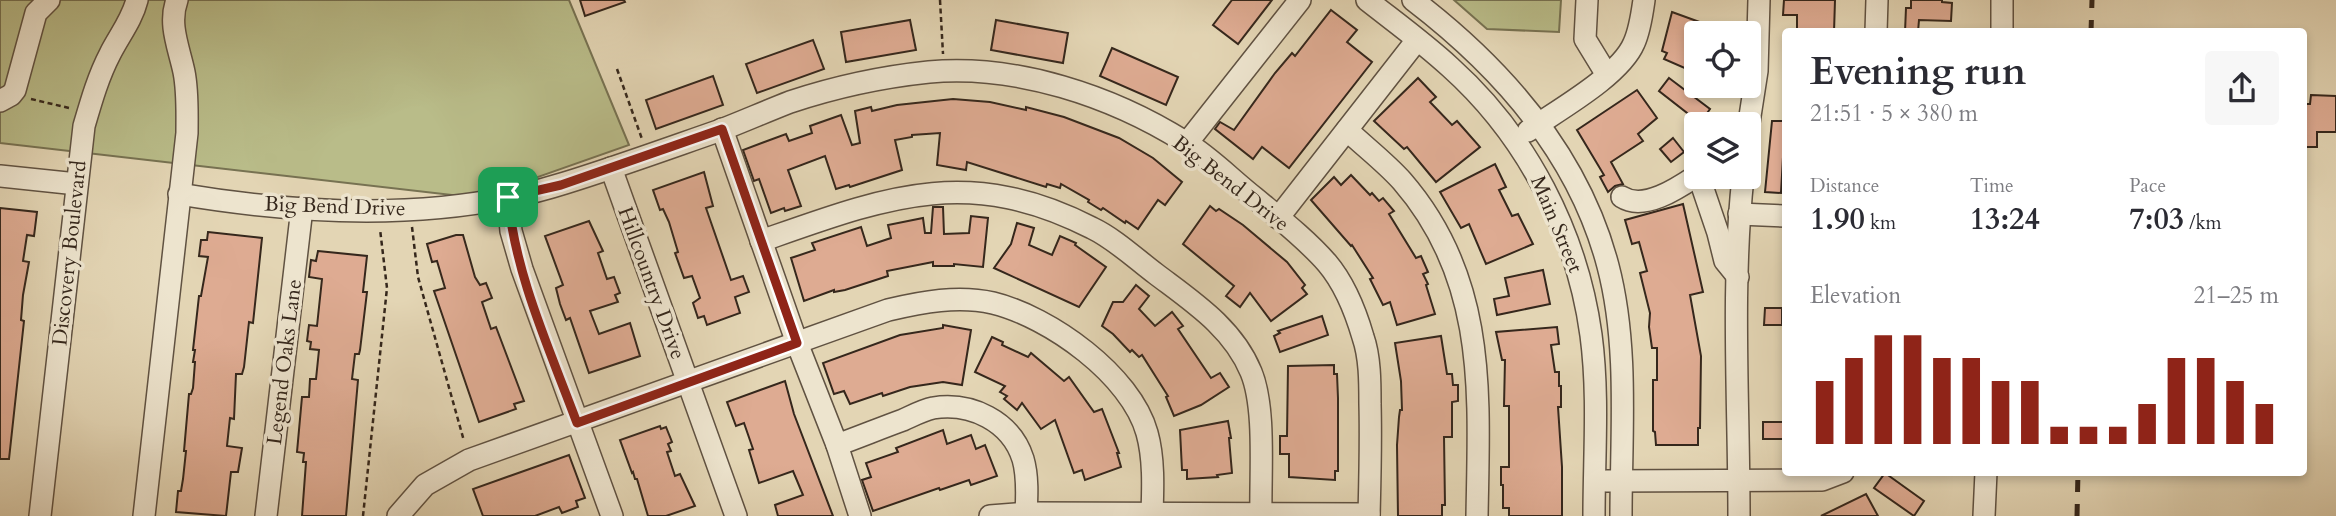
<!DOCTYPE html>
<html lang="en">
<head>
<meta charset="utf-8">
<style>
	body { margin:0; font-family:Cardo,serif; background:#f7f7f7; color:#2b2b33; height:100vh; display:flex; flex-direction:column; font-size:26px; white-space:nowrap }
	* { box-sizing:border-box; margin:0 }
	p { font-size:23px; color:#7c7c81 }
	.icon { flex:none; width:38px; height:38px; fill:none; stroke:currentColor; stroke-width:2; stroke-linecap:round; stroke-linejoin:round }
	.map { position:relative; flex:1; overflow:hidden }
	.details { position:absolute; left:1782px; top:28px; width:525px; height:448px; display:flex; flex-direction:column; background:#fff; border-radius:7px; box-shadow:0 4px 10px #0003 }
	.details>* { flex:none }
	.fabs { position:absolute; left:1684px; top:21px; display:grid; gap:14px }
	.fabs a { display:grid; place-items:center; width:77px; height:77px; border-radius:7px; background:#fff; box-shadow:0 4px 10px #0003; font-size:35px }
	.pin { position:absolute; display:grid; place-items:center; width:60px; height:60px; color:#fff; margin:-30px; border-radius:14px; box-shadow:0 4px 10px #0006 }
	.round { display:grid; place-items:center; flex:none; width:74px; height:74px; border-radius:7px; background:#f7f7f7 }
	.overview { display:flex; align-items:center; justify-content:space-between; height:119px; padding:0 28px }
	h1 { font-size:38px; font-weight:700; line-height:52px }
	.figures { display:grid; grid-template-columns:repeat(3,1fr); gap:10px; height:119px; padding:7px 28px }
	.figures div { display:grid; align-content:center }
	.figures b { font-size:30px; font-weight:700 }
	.figures small { font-size:19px; font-weight:400 }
	.figures p { font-size:19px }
	.chart { height:196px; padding:14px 28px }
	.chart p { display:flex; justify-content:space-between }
	.chart svg { width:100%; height:126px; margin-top:7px; stroke:#8f2418; stroke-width:6 }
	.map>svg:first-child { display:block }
</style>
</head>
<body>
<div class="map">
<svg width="2336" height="516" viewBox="0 0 2336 516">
	<rect width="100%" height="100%" fill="#e3d5b4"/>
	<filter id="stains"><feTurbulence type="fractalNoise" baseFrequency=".00286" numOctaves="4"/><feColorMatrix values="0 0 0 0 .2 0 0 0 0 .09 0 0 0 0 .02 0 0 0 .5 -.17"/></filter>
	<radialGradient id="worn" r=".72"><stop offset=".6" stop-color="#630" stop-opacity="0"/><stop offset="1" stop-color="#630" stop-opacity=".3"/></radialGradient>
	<g fill="#b9bc89" stroke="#777252" stroke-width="2">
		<polygon points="0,0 569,0 629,145 478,198 0,143"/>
		<polygon points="1454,0 1561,0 1559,32 1487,29"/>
	</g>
	<g fill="#deab92" stroke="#35271c" stroke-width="2">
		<polygon points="580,0 624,0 625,2 585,16"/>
		<polygon points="1232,0 1272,0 1238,44 1213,25"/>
		<polygon points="1784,0 1835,0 1834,32 1797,32 1797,15 1783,15"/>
		<polygon points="1911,0 1942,0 1942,2 1952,3 1951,21 1919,20 1918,32 1905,32 1906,8 1911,8"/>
		<polygon points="1331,10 1357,30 1347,42 1372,62 1289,168 1262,147 1253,159 1215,129 1220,122 1234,130 1275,73 1292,53 1295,56"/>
		<polygon points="1672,12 1727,32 1696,33 1696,73 1664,59 1667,53 1662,51"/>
		<polygon points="910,20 916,50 846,62 841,32"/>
		<polygon points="996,20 1068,33 1063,63 991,50"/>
		<polygon points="813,40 824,69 757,93 746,64"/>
		<polygon points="1112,48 1178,77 1166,105 1100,76"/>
		<polygon points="713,76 723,105 656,129 646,100"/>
		<polygon points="1418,78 1436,97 1430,102 1452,125 1457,121 1480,147 1436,182 1407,147 1404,149 1374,121"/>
		<polygon points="1669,78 1710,109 1700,123 1659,91"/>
		<polygon points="1637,90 1657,118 1638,134 1643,141 1611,162 1623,184 1615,186 1608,192 1600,177 1604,175 1577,130"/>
		<polygon points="2311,95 2336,96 2336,132 2317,132 2317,147 2303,147 2303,104 2310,104"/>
		<polygon points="953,99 990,102 1026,110 1026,107 1064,117 1119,138 1153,158 1182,182 1165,205 1158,200 1138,229 1126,221 1125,223 1103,208 1101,210 1088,202 1089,200 1061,184 1060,188 1047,184 1046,187 967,162 966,170 937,165 940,133 912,135 912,137 895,140 902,170 850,187 849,185 836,189 825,156 788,170 801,206 785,211 784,208 771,213 759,179 754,181 743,150 786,134 789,141 812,133 810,126 841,115 852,145 860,143 855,111 871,107 872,111 897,105"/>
		<polygon points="1772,121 1785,121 1781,193 1765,192"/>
		<polygon points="1673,138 1684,152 1671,162 1660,149"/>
		<polygon points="1495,164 1506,187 1499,190 1512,216 1518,214 1533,244 1486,264 1469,224 1461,228 1440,192"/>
		<polygon points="704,172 713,206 706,208 731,280 743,276 749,292 735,297 740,313 707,325 704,316 698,318 693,303 700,298 692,276 684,278 675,253 678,252 669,222 663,209 660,210 653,190"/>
		<polygon points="1351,175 1370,195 1372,193 1379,201 1383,198 1394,211 1389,214 1416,258 1421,256 1428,272 1423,274 1428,284 1426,285 1435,314 1397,325 1390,302 1383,305 1370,279 1373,278 1352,245 1351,246 1311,200 1334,177 1341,185"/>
		<polygon points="1683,204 1703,292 1690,295 1701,356 1700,428 1698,428 1698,445 1656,445 1655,432 1653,431 1653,380 1657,380 1657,348 1652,348 1649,327 1650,313 1640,273 1647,271 1639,242 1632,244 1625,220"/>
		<polygon points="1210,206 1216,211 1219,209 1243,225 1287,262 1305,285 1302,288 1307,294 1271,321 1250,293 1240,307 1226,296 1234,286 1183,244"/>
		<polygon points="933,207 943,207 944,234 969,233 971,216 988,218 983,267 954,264 954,266 933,266 933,262 887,271 888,276 845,290 834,292 834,290 804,301 791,258 815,250 812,243 861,227 867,246 891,238 888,225 923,218 925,233 931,233"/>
		<polygon points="0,208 37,212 34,236 27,235 23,261 29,262 23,295 21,320 24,321 9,459 0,459"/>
		<polygon points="589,221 603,251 598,253 607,279 614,277 620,293 615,295 618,302 590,311 599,334 630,323 640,356 589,373 570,318 566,320 560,304 556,288 563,285 545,236"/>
		<polygon points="1017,223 1034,228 1029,245 1052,255 1060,236 1076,243 1075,245 1106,267 1079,307 994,268 1011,244"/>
		<polygon points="208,232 262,238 253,323 249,322 244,367 242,374 236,374 234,419 230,418 227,446 242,448 238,472 231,472 226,516 176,512 178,491 181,491 183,479 186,451 184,451 189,394 191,394 193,388 195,362 193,362 195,350 193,350 199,296 201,296 208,257 199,256 201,240 207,240"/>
		<polygon points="456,235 463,235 475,277 480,285 486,283 492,298 482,302 491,329 496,327 524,401 514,404 516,409 479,422 434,291 445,288 437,261 432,262 427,244"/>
		<polygon points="318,251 367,256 363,292 367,292 360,350 359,354 355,354 352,379 358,380 346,516 302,516 306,462 303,462 304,453 297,452 302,397 309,397 310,379 316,379 319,350 310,349 311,342 307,341 309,325 317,326 322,279 309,277 311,260 316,261"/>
		<polygon points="1543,270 1550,304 1497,315 1494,299 1509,296 1505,278"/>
		<polygon points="1136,285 1149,296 1139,309 1155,326 1172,312 1183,326 1178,329 1211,378 1220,373 1229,387 1201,405 1174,416 1166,397 1168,396 1142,355 1139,357 1132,350 1130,352 1113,334 1102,326 1113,302 1123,302"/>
		<polygon points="1765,308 1782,308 1782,325 1764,325"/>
		<polygon points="1322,316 1328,335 1280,352 1274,336 1280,333 1278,331"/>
		<polygon points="943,325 971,330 962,385 943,382 910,387 883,396 882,393 850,404 844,391 834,394 823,363 900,335 943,328"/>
		<polygon points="1557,327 1559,344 1551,345 1555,372 1559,372 1559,386 1561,386 1561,407 1558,407 1562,467 1562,516 1509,516 1509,508 1503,508 1503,485 1501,485 1501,467 1509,467 1509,406 1504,406 1505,360 1502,360 1496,332"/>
		<polygon points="1441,336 1447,374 1452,374 1453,385 1458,385 1458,401 1452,402 1452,437 1444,437 1445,505 1442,505 1442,516 1398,516 1397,445 1399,417 1400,410 1402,410 1401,381 1395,343"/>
		<polygon points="992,337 1003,342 1002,345 1028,357 1031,353 1064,381 1069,377 1094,412 1102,409 1119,453 1117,453 1121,467 1085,480 1082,470 1074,473 1055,420 1041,429 1022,403 1017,410 1004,399 1007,396 1000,392 1005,386 975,372"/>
		<polygon points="1334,365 1334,374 1337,374 1338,398 1338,471 1335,471 1335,480 1289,477 1289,454 1280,454 1280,436 1287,436 1288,366"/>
		<polygon points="785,381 794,414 833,516 778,516 775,505 803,495 793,471 759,483 749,450 753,449 744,423 736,426 727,402"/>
		<polygon points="1228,421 1231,438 1229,438 1232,473 1217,475 1218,477 1187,479 1187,470 1182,470 1180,430"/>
		<rect x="1763" y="422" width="22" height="17"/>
		<polygon points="660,426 661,429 666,427 672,442 668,444 671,451 667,452 675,476 680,474 695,506 666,516 648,516 637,479 635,479 633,472 632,473 620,440"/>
		<polygon points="943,430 947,444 971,435 976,449 985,445 997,476 971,485 969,480 940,490 939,488 873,511 862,480 871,477 866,463 898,452 896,448"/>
		<polygon points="569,455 585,498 576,501 578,507 562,513 559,507 535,516 483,516 473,489"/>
		<polygon points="1885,473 1924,501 1914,516 1874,488"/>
		<polygon points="1866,494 1878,516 1821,516"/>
	</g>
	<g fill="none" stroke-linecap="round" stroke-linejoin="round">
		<g stroke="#605242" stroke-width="24">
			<g id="minor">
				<path d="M1367,0c28,22 57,43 83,67 77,69 127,166 141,268 8,60 3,121 3,181"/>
				<path d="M1413,0c89,68 166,155 195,266 21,80 13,168 13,250"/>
				<polyline points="1587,0 1585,39 1607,75"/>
				<polyline points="1876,32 1877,0"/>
				<polyline points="2002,32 2002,0"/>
				<polyline points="0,101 11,95 15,90 36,13 49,0"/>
				<polyline points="722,129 797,343 837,445 860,516"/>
				<polyline points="1748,129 1757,71 1759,0"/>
				<path d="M1347,130c18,17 39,33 55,51 86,99 77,214 75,335"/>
				<path d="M1528,131c30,-21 92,-55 106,-88 6,-13 8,-29 10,-43"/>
				<polyline points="1187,143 1300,0"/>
				<polyline points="611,168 736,516"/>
				<polyline points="0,176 77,184"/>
				<polyline points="1699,177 1718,233 1725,261 1738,277"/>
				<path d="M179,194c125,21 264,28 386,-11 52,-16 104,-35 156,-53 23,-9 46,-19 69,-28 45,-15 91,-25 139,-30 87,-8 183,24 256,70 25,15 47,38 70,56 24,20 51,41 72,65 17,20 29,50 36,74 7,20 7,45 7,67 1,37 0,75 -1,112"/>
				<polyline points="508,197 511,231 522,269 612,516"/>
				<path d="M1622,197c22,14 56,-9 74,-21"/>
				<polyline points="1739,214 1785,216"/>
				<polyline points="1278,218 1417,40"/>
				<path d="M761,241c123,-43 206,-77 331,-13 23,11 44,31 64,46 37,28 77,54 95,98 15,36 9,102 10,142"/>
				<path d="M837,445c22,-8 44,-17 66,-25 9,-4 20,-10 30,-12 38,-6 78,13 90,51 5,17 4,37 3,54"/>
				<polyline points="1606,481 1822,480 1843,472"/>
				<path d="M40,516l44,-390c7,-24 14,-49 26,-72 9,-18 22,-34 27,-54"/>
				<path d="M144,516l43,-383c0,-20 1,-41 -3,-61 -5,-24 -16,-48 -7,-72"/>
				<polyline points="266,516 302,208"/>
				<path d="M398,516l27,-31 44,-25 419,-150c34,-8 70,-15 105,-7 57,14 138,72 154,130 7,25 6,54 5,80"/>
				<polyline points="990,516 1026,513 1369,514"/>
				<path d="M1739,516c0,-113 -8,-227 4,-339"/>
				<polyline points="1984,516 1986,472"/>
			</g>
		</g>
		<g stroke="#35271c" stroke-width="2.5" stroke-dasharray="5 3.5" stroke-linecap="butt">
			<polyline points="940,0 943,54"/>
			<polyline points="617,69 642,139"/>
			<polyline points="31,99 69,108"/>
			<polyline points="412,227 418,277 464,441"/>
			<polyline points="363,516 387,288 380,229"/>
		</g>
		<use href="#minor" stroke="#ede4ce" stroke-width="21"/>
		<g stroke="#35271c" stroke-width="5" stroke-dasharray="12 12" stroke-linecap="butt">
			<polyline points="2091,32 2092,0"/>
			<polyline points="2077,516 2078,472"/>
		</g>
	</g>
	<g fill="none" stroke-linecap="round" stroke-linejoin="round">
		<g stroke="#fff" stroke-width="14">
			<path id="route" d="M722,129l75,214 -220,80c-27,-73 -62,-148 -69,-226l53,-12z"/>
		</g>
		<use href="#route" stroke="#8f2418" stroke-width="9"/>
	</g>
	<g text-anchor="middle" stroke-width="7" stroke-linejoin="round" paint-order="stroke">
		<g font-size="21" fill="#35271c" stroke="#ede4ce">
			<text transform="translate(1231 183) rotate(38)" y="7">Big Bend Drive</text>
			<text transform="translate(335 206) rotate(2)" y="7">Big Bend Drive</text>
			<text transform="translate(1557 224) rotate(67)" y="7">Main Street</text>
			<text transform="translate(69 253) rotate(-84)" y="7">Discovery Boulevard</text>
			<text transform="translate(652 283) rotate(70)" y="7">Hillcountry Drive</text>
			<text transform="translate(284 362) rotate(-83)" y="7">Legend Oaks Lane</text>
		</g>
	</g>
	<rect width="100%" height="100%" filter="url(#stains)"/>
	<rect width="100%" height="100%" fill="url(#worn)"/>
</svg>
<div class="fabs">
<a><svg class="icon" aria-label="locate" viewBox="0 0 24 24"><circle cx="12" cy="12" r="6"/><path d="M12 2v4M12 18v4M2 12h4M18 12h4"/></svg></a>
<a><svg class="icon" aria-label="layers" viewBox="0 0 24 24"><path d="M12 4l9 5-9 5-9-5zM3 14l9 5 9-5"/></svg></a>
</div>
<div class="pin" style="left:508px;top:197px;background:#1e9e55"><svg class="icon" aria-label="arrive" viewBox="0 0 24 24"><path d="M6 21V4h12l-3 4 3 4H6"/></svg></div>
<section class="details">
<div class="overview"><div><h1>Evening run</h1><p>21:51 · 5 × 380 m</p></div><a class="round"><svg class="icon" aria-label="share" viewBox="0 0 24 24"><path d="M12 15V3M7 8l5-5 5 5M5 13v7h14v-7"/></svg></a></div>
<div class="figures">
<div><p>Distance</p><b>1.90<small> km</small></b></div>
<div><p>Time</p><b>13:24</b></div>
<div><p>Pace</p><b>7:03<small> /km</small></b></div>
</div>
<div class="chart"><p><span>Elevation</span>21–25 m</p>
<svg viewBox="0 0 160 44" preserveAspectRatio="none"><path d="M5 44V22M15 44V14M25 44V6M35 44V6M45 44V14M55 44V14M65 44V22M75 44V22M85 44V38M95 44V38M105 44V38M115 44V30M125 44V14M135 44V14M145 44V22M155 44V30"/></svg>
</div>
</section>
</div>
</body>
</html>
